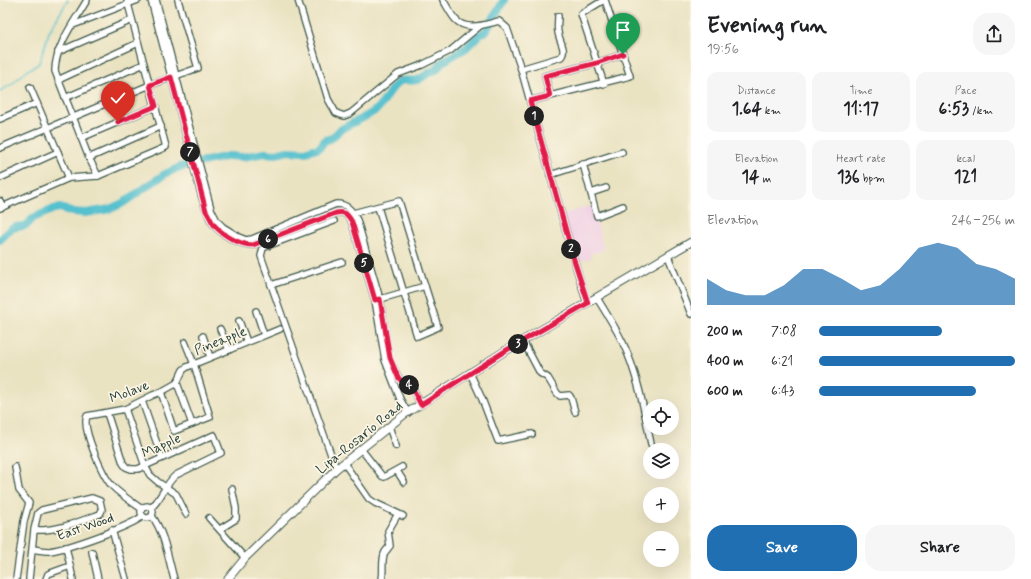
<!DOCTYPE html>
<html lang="en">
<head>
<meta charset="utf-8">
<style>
	body { margin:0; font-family:Mynerve,sans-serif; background:#f6f6f6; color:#202124; height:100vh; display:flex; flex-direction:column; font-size:15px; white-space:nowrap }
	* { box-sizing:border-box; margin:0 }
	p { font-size:13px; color:#757577 }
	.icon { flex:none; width:22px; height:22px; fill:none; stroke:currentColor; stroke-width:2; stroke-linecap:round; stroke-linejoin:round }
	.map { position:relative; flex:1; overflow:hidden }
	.panel { display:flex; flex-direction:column; background:#fff; width:340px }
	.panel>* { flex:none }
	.controls { position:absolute; left:643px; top:399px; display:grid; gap:8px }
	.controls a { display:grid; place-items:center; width:36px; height:36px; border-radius:50%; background:#fff; box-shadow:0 4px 16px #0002; font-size:20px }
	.pin { position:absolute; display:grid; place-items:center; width:34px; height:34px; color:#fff; margin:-41px -17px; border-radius:50% 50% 50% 0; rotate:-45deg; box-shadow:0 0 4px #0007 }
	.pin .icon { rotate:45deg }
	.km { position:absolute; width:20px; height:20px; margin:-10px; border-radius:50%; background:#222; color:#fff; font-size:11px; line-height:20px; text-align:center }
	.round { display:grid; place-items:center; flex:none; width:42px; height:42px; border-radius:16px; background:#f6f6f6 }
	.head { display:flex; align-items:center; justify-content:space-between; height:68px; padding:0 16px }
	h1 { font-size:22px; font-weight:700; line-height:30px }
	.metrics { display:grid; grid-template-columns:repeat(3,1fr); gap:6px; height:68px; padding:4px 16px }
	.metrics div { display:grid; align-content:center; border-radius:10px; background:#f6f6f6; text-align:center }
	.metrics b { font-size:17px; font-weight:700 }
	.metrics small { font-size:11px; font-weight:400 }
	.metrics p { font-size:11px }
	.chart { height:112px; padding:8px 16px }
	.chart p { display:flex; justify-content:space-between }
	.chart svg { width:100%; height:72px; margin-top:4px; fill:#1f6fb2; opacity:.7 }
	.cta { display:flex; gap:8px; margin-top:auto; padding:8px 16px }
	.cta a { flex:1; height:46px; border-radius:16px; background:#1f6fb2; color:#fff; font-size:16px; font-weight:700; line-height:46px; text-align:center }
	.cta a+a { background:#f6f6f6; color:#202124 }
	ul { padding:0 16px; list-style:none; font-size:13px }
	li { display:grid; grid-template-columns:64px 48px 1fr; align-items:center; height:30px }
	li i { height:10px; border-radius:5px; background:#1f6fb2 }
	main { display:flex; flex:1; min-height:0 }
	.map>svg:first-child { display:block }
</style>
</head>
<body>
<main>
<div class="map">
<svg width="691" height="579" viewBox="0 0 691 579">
	<rect width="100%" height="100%" fill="#fcf5e5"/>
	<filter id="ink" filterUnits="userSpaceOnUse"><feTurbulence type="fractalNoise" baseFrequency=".025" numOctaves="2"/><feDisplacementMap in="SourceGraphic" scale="8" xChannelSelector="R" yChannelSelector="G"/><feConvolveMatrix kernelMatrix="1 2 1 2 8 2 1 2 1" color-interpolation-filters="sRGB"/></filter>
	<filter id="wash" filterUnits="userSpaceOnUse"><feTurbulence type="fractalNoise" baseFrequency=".012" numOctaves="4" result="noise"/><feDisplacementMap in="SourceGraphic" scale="16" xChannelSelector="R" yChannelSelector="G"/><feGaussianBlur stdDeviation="0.9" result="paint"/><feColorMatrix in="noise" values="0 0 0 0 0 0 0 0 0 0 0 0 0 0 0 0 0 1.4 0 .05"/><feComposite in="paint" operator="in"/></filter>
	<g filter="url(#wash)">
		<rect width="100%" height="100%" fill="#eae3c2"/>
		<polygon fill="#f0d0e5" points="592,205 604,250 590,254 591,258 576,262 562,215"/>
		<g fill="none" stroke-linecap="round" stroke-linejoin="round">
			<polyline stroke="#54c0ce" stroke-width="1.5" points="0,91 12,84 26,71 37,65 40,61 49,32 68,0"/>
			<path stroke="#54c0ce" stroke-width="8" d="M0,240l11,-11 5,-2 8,-1 4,-2 5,-6 21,-9 6,-1 12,4 14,1 24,-4 13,-6 42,-29 15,-7 49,-11 13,1 23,-4 11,1 12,-3 18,1 7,-3h4l4,-3 4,-6c7,0 10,-6 15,-10 10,-7 32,-14 40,-24 7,-8 10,-18 19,-24 5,-4 12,0 18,-2 7,-2 12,-9 19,-10l6,-8 24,-14 13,-13 7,-4 18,-31"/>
		</g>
	</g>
	<g filter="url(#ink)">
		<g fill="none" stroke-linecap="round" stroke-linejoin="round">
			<g stroke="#3d5649" stroke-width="8">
				<g id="minor">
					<path d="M87,0c-12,21 -32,46 -32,71l34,87 9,18"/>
					<path d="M151,0c13,49 26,98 38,147 5,18 14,64 25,78 9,10 25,20 39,20l83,-32c9,-2 12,2 16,9l23,78 10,60 15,39 8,14"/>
					<path d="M156,0l55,209 6,12 6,6 18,11 5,2 6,-1 84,-35c12,0 16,7 21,16l23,79 9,60 9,18 4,4 10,6 9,18"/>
					<polyline points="298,0 328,99 336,113 344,116 351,113 398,74 422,65 450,51 480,26"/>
					<path d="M443,0c4,6 7,13 12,19 11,13 31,5 44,2l8,7 14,41 54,194 12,40"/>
					<polyline points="73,25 138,0"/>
					<polyline points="58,52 132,20"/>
					<path d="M521,69l40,-12c6,-7 -2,-16 -3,-25 -1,-5 0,-11 0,-16"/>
					<polyline points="58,80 138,43"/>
					<polyline points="604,84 581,14 604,0"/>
					<polyline points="30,87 69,178"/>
					<polyline points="550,96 545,76 597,63 623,54"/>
					<polyline points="65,98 144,64"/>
					<polyline points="530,101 630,76 605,0"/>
					<polyline points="0,119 37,103"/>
					<polyline points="81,138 156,106"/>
					<polyline points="0,148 150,85 198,68 178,0"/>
					<polyline points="89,158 161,126"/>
					<polyline points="583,164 597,216 623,206"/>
					<polyline points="550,175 622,152"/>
					<polyline points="0,178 58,152"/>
					<polyline points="591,193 606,188"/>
					<polyline points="0,201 3,207"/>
					<polyline points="378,207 417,336 438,327 425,286"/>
					<polyline points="0,208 69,178 98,176 166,147 127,0"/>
					<polyline points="353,213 399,201 425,286 377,300"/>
					<polyline points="334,221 270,245 263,248 261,256 336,469"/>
					<polyline points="668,256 691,314"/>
					<polyline points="271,285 342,262"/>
					<path d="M597,298c9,15 19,30 26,45 15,32 21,67 28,101"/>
					<polyline points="256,311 264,335"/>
					<polyline points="239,321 247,342"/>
					<polyline points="220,329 229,350"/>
					<polyline points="203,336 210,357"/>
					<polyline points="523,341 540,373 548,378 557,393 560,396 569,395 571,398 575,412"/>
					<polyline points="470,373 482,399 498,441 532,434"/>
					<polyline points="177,383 192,424"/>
					<polyline points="161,392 174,431 210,417 194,364 185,342"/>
					<polyline points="142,401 162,458"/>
					<polyline points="125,409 145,466 150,475 158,482 176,494 186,514"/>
					<path d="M107,413l16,50 3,4 5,2h7l76,-34 7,18 -45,22c-11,9 -14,23 -25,33"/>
					<polyline points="389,427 396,446"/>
					<polyline points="361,449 382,476 384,477 402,467"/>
					<polyline points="344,463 369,499 375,503 403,516"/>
					<polyline points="15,467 19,490 29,503 24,521 16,579"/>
					<polyline points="397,471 404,482"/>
					<circle cx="147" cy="512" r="6"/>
					<path d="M142,509c-10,-7 -21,-14 -30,-23 -9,-10 -31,-58 -25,-70l38,-7 28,-14 8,-3 16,-9 6,-13 4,-3 93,-38"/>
					<path d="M152,516c13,18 16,42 22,63"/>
					<polyline points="209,518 245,558"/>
					<polyline points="220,529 236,519 236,508 232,489"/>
					<polyline points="112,530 126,579"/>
					<polyline points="66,547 73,579"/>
					<path d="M33,549c5,1 10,2 16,2 18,-2 80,-24 94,-35"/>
					<polyline points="92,552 98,579"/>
					<path d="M29,579l5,-49 4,-17 4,-3 50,-12 8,3 2,9 -2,4c-22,8 -42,17 -66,16"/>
					<polyline points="46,579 48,574 70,566"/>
					<path d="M382,579c2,-8 -1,-20 3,-27 2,-2 3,-4 5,-6l-2,-15 10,-17"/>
				</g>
			</g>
			<g stroke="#3d5649" stroke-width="9">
				<polyline id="major" points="228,579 245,558 336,469 405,414 505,351 691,242"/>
			</g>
			<use href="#minor" stroke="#fff" stroke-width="5.5"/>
			<use href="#major" stroke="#fff" stroke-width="7"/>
		</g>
	</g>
	<g fill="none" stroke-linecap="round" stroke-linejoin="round" filter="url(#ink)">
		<g stroke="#fff" stroke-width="8">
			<path id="route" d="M118,122l38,-16 -6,-21 21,-8 35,134c3,4 5,10 8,14 9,10 25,20 39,20l83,-32c9,-2 12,2 16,9l23,78 5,-1 10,59 8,19 4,5 10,6 9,17 84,-54 83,-48 -13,-40 -45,-162 20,-5 -5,-20 52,-13 26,-9"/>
		</g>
		<use href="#route" stroke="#e11d48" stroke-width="5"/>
	</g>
	<g text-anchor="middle" stroke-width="3.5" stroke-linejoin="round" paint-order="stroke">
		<g font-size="14" fill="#1f3d34" stroke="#fcf5e5">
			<text transform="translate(220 340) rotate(-22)" y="5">Pineapple</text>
			<text transform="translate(129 391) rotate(-21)" y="5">Molave</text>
			<text transform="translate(359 437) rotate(-39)" y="5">Lipa-Rosario Road</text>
			<text transform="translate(161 445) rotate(-24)" y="5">Mapple</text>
			<text transform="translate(85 526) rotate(-19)" y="5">East Wood</text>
		</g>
	</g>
</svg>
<div class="controls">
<a><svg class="icon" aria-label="locate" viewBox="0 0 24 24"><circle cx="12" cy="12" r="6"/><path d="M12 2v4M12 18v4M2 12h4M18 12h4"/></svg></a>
<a><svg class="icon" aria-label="layers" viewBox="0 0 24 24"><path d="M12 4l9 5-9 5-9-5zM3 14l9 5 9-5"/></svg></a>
<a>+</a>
<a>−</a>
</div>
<div class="pin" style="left:623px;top:54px;background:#1e9e55"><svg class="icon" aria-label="arrive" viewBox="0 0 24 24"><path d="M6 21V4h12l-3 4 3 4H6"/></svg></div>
<div class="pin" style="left:118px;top:122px;background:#d93025"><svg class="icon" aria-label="check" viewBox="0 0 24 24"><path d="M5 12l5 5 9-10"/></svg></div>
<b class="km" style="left:534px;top:116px">1</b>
<b class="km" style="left:571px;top:249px">2</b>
<b class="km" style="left:518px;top:344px">3</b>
<b class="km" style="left:409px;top:385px">4</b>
<b class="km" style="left:364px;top:263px">5</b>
<b class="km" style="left:268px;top:239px">6</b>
<b class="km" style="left:190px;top:152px">7</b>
</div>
<section class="panel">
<div class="head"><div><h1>Evening run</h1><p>19:56</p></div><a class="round"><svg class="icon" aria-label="share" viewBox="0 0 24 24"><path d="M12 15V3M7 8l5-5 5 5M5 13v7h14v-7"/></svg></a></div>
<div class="metrics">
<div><p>Distance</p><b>1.64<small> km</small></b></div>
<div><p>Time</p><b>11:17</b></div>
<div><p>Pace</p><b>6:53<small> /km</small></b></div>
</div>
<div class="metrics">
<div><p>Elevation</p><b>14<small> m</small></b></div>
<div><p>Heart rate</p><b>136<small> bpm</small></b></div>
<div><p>kcal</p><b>121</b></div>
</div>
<div class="chart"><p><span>Elevation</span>246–256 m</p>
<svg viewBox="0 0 160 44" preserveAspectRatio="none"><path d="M0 44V28L10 35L20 38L30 38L40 32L50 22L60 22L70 28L80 35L90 32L100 22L110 9L120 6L130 9L140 19L150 22L160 28V44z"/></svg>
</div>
<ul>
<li><b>200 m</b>7:08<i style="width:63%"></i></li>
<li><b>400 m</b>6:21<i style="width:100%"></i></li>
<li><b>600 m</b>6:43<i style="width:80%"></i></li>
</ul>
<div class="cta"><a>Save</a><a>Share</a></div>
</section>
</main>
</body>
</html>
